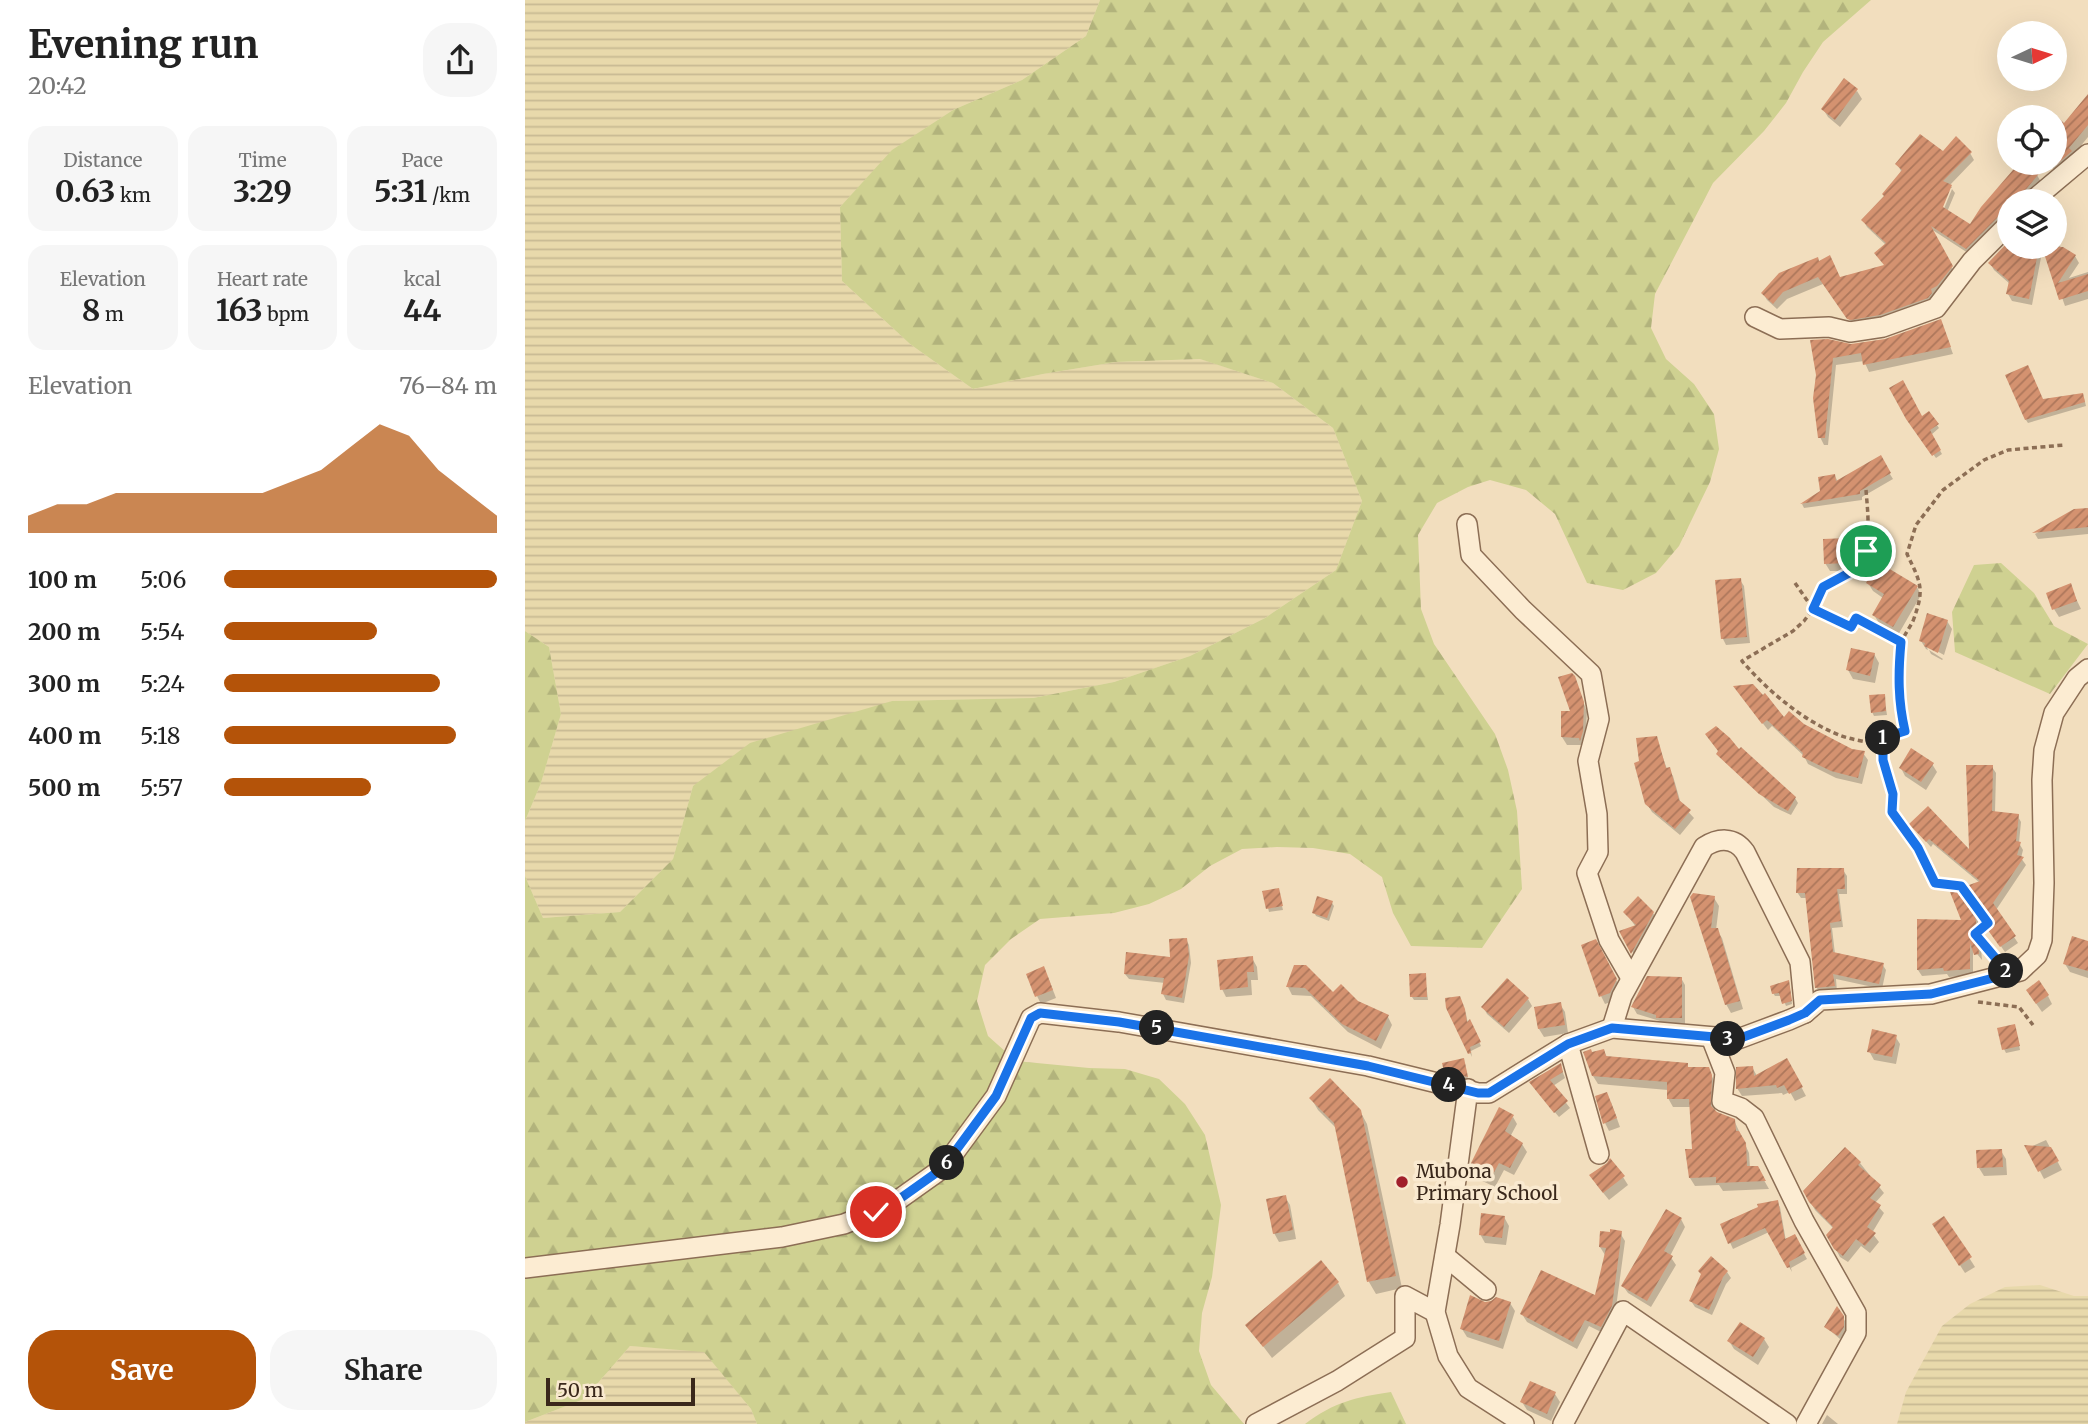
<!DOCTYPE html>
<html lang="en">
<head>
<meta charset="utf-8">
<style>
	body { margin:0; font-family:Merriweather,serif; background:#f6f6f6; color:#222; height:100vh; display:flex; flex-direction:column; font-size:26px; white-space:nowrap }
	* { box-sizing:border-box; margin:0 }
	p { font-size:23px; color:#767676 }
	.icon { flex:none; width:38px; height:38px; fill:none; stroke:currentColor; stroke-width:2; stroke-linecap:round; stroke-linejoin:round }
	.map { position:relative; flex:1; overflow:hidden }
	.details { display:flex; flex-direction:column; background:#fff; width:525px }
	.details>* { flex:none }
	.needle { width:46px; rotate:86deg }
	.tools { position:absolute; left:1472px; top:21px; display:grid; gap:14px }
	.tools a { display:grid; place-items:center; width:70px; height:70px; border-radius:50%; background:#fff; box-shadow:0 7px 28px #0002; font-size:35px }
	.scale { position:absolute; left:21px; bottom:18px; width:149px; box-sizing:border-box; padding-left:7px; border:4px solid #3a281b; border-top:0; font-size:19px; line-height:24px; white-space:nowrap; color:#3a281b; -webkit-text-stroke:5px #f9e9cf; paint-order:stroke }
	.pin { position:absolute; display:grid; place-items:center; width:60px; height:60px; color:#fff; margin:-30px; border:4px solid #fff; border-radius:50%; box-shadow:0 2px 7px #0007 }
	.km { position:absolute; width:35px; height:35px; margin:-18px; border-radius:50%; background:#222; color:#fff; font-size:19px; line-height:35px; text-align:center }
	.round { display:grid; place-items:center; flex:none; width:74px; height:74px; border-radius:28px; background:#f6f6f6 }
	.overview { display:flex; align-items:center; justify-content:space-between; height:119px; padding:0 28px }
	h1 { font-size:38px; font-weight:700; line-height:52px }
	.figures { display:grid; grid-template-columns:repeat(3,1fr); gap:10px; height:119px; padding:7px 28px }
	.figures div { display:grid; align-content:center; border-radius:18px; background:#f6f6f6; text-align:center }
	.figures b { font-size:30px; font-weight:700 }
	.figures small { font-size:19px; font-weight:400 }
	.figures p { font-size:19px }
	.chart { height:196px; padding:14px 28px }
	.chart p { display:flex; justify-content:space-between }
	.chart svg { width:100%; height:126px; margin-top:7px; fill:#b45309; opacity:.7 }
	.button { display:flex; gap:14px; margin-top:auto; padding:14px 28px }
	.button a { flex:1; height:80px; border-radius:28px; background:#b45309; color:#fff; font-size:28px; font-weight:700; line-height:80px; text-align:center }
	.button a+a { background:#f6f6f6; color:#222 }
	ul { padding:0 28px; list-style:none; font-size:23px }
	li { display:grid; grid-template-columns:112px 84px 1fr; align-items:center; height:52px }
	li i { height:18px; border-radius:9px; background:#b45309 }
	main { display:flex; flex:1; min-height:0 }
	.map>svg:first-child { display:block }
</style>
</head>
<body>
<main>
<section class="details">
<div class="overview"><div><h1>Evening run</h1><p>20:42</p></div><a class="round"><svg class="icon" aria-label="share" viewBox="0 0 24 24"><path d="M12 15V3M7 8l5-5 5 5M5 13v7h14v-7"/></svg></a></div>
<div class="figures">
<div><p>Distance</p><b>0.63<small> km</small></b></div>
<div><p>Time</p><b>3:29</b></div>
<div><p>Pace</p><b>5:31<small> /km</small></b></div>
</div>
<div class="figures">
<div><p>Elevation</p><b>8<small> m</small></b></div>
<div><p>Heart rate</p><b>163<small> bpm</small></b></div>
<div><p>kcal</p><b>44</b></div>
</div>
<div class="chart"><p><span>Elevation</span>76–84 m</p>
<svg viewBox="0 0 160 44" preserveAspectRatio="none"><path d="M0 44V38L10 34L20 34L30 30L40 30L50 30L60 30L70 30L80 30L90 26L100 22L110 14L120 6L130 10L140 22L150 30L160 38V44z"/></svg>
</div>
<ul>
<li><b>100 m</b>5:06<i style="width:100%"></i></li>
<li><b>200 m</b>5:54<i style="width:56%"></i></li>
<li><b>300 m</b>5:24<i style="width:79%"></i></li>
<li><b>400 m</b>5:18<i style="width:85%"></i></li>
<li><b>500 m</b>5:57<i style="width:54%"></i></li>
</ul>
<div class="button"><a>Save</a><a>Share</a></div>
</section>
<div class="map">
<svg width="1563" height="1424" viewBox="0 0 1563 1424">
	<defs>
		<pattern id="farmland-rules" width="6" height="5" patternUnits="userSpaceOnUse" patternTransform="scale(1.75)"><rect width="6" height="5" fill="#e8d9ab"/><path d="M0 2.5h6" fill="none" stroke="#c8ba93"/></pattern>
		<pattern id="forest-firs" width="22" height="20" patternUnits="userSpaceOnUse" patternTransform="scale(1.75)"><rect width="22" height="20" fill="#cfd191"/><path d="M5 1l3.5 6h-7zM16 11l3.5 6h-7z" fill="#b2b37c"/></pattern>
		<pattern id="building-hatch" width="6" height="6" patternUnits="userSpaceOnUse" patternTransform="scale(1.75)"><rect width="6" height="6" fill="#d49270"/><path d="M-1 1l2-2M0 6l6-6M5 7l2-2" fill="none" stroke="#ad775b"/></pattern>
	</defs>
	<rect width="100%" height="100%" fill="#f2debe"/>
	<g fill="url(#farmland-rules)">
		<polygon points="0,0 575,0 561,36 497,80 428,110 368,150 315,207 317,281 385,344 448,389 518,374 591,362 676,359 748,383 808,428 837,501 811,570 740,618 665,656 589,682 508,698 367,701 168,786 148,859 95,912 18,918 0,876 0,821 16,783 36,714 24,647 0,631"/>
		<polygon points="1515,1285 1549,1296 1563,1296 1563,1424 1372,1424 1381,1392 1417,1326 1445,1304 1480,1287"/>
		<polygon points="105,1346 179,1351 226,1409 232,1424 0,1424 0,1422 59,1399"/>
	</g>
	<g fill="url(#forest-firs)">
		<polygon points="575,0 1346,0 1298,42 1278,72 1261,103 1239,131 1188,183 1130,294 1126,328 1141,359 1169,384 1189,414 1194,449 1185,482 1154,546 1131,573 1098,590 1062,583 1030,514 1001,490 965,480 943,487 912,503 893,535 896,609 909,644 970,734 983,770 992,811 997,889 957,948 886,946 868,913 857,877 825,854 788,848 752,847 717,849 685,866 656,889 624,904 589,913 515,919 486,939 460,965 452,1001 463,1036 491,1061 564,1068 600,1069 634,1079 660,1104 680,1135 696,1205 687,1277 677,1313 674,1351 686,1385 719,1424 232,1424 226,1409 179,1352 105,1346 59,1399 0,1422 0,876 18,918 95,912 148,859 168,786 225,743 367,701 508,698 589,682 665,656 740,618 811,570 837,501 808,428 748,383 675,359 591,362 518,374 448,389 385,344 317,281 315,207 367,150 428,110 497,80 561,36"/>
		<polygon points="1476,563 1509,593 1529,626 1563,644 1525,694 1430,652 1427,612 1449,565"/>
		<polygon points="0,631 24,647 36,714 16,783 0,821"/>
		<path d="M866,1392l15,32h-101c29,-22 51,-27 86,-32z"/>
	</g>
	<g fill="#0003">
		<polygon points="1332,91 1337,99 1315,127 1303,117 1298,109"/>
		<polygon points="1563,100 1563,137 1533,174 1523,163 1530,163 1530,118 1539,126"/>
		<polygon points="1522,112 1529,117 1518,117"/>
		<polygon points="1418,153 1445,153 1449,160 1425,185 1427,188 1424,188 1413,214 1416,216 1427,189 1430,193 1422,212 1445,226 1458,208 1497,163 1512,175 1516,182 1501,201 1484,201 1484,220 1446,255 1406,229 1430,274 1410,301 1359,322 1328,325 1298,284 1262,299 1252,309 1242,300 1238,293 1292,260 1315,278 1360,266 1361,245 1342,227 1338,220 1360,197 1376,171 1372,164"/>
		<polygon points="1484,243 1484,247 1518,247 1507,305 1487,301 1483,294 1485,284 1469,270 1465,263"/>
		<polygon points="1530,243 1550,256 1554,263 1544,278 1563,272 1563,299 1540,306 1519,247 1530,247"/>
		<polygon points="1419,329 1428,354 1344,372 1339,361 1311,365 1303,445 1299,445 1295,437 1292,375 1287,342 1326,346"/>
		<polygon points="1559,398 1561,406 1503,423 1501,420 1518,401"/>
		<polygon points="1404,414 1414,428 1406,435 1417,454 1411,458 1385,423"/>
		<polygon points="1355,458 1368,479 1337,497 1337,500 1279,508 1277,504 1297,492 1310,476 1313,482"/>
		<polygon points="1563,510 1563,534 1513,539 1510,534 1549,511"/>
		<polygon points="1322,540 1327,548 1327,571 1305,571 1300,563"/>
		<polygon points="1215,580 1219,586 1225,643 1201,645 1198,639"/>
		<polygon points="1343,583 1392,587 1396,595 1373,635 1354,623 1349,615 1358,598 1348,591"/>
		<polygon points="1545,586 1556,609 1534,617 1529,609"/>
		<polygon points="1422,621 1427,629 1419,655 1401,645 1403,650 1401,649 1396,641"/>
		<polygon points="1404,650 1418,659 1417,660 1406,654"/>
		<polygon points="1349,654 1354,663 1350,683 1328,679 1323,670"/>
		<polygon points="1049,677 1062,712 1060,745 1042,745 1037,737 1048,713"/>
		<polygon points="1214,693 1259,720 1278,725 1326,750 1338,753 1343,760 1337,784 1311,778 1283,764 1279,756 1247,726 1243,730"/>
		<polygon points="1359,695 1362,715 1349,716 1347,712"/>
		<polygon points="1131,738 1142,769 1148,776 1156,804 1169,818 1155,835 1127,812 1122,804 1116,763"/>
		<polygon points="1213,752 1270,798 1273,803 1266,815 1249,807 1193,754"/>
		<polygon points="1407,764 1412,772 1401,790 1380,776 1376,768"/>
		<polygon points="1467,767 1471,773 1470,813 1492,815 1496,822 1494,843 1498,850 1496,858 1501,865 1471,910 1493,943 1480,952 1453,914 1457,960 1448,949 1448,975 1424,977 1422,974 1397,976 1393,970 1394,921 1439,921 1455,883 1408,844 1406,847 1386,825 1446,853"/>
		<polygon points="1318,870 1322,876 1322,894 1314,894 1318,927 1307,928 1310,954 1357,964 1361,970 1357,989 1311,979 1312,992 1295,994 1292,988 1282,898 1276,898 1272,892"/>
		<polygon points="753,890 758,910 744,912 739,892"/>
		<polygon points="1167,897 1189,898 1194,906 1191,930 1197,938 1218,1009 1206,1013 1201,1004"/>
		<polygon points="807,903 809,906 804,921 791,916 789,912"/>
		<polygon points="1100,912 1128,913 1132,920 1111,958 1096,932 1111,927"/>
		<polygon points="661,939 664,945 666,963 659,1003 641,1000 638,994 640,983 604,979 600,974 647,959"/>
		<polygon points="1070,942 1096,989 1089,1001 1080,1004 1076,996"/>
		<polygon points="1563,943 1563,978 1545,972 1540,964"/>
		<polygon points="727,958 732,967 733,980 726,980 727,995 701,997 697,989"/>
		<polygon points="770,967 808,994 863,1017 867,1025 856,1049 823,1032 786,996 767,995 763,987"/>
		<polygon points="900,975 903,1000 889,1000 887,997"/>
		<polygon points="523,977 531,998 516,1004 512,996"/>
		<polygon points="1156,978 1160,985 1160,1024 1136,1024 1135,1021 1112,1014 1108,1007"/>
		<polygon points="1264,982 1267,1004 1261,1006 1257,996 1250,996 1248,993"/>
		<polygon points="1523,996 1527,1004 1517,1012 1508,999"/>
		<polygon points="934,998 941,1014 943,1024 945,1022 956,1046 946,1051 947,1057 923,1008"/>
		<polygon points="1003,999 1007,1006 984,1033 962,1014 958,1007"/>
		<polygon points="1035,1004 1040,1012 1043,1033 1019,1037 1014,1029 1011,1008"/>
		<polygon points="1491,1030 1495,1050 1481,1053 1479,1049"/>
		<polygon points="1370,1036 1375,1044 1371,1064 1349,1060 1344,1051"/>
		<polygon points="1079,1051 1082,1057 1162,1064 1164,1069 1183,1068 1191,1085 1190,1112 1209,1120 1224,1153 1225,1168 1232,1168 1244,1189 1198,1191 1194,1185 1170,1186 1165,1178 1169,1150 1167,1107 1148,1107 1143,1098 1143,1090 1073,1084 1068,1076 1067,1054"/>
		<polygon points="1262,1060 1281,1096 1270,1101 1265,1092 1258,1095 1257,1093 1217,1096 1212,1088 1227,1067 1232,1076"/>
		<polygon points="940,1064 943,1079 923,1075 921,1071"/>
		<polygon points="1035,1065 1040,1078 1028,1086 1045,1108 1034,1117 1010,1089"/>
		<polygon points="786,1098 835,1111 842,1124 877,1288 851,1294 844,1282 812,1129 793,1110"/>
		<polygon points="1086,1102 1095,1127 1084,1131 1080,1123"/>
		<polygon points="988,1117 992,1124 985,1137 997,1144 1002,1152 989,1175 979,1170 970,1187 951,1178 946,1170"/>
		<polygon points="1521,1140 1537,1170 1519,1179 1503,1148"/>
		<polygon points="1476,1151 1481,1159 1482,1175 1459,1176 1454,1168"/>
		<polygon points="1335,1163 1359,1193 1350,1203 1359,1213 1347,1233 1354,1242 1345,1253 1336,1246 1323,1262 1315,1257 1303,1235 1309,1229 1290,1210 1285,1201"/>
		<polygon points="1098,1177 1103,1185 1084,1200 1071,1184"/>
		<polygon points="760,1197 765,1205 771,1239 754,1242 749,1233"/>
		<polygon points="1252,1202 1255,1207 1261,1241 1269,1236 1282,1259 1266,1268 1267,1272 1244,1232 1208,1249 1197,1225"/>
		<polygon points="979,1217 984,1226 981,1245 960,1243 955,1234"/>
		<polygon points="1419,1218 1450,1267 1440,1273 1414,1233"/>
		<polygon points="1156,1219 1160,1227 1145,1256 1151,1265 1126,1307 1103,1293 1098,1286"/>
		<polygon points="1095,1233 1100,1241 1090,1315 1080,1334 1064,1326 1052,1349 1002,1322 997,1314 1072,1298 1080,1255 1075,1247"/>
		<polygon points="1202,1272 1206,1278 1201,1284 1187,1315 1170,1307 1166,1301"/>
		<polygon points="813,1283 820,1296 747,1358 722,1325"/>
		<polygon points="985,1303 990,1311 978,1349 942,1337 937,1329"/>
		<polygon points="1314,1311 1320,1321 1320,1332 1315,1339 1301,1327"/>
		<polygon points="1239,1339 1244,1347 1233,1365 1209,1349 1204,1341"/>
		<polygon points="1030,1394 1035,1402 1026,1421 1002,1410 997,1402"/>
		<polygon points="1302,1415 1313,1424 1297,1424"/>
	</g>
	<g fill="url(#building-hatch)">
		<polygon points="1319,78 1333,89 1310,120 1296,109"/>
		<polygon points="1563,94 1563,125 1544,148 1547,151 1530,166 1530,115 1539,123"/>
		<polygon points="1395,134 1418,151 1431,136 1447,152 1418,181 1427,185 1418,207 1445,224 1456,207 1494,163 1523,163 1491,201 1484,201 1484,212 1475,215 1441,249 1406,226 1428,266 1412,286 1406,289 1407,293 1403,298 1355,315 1326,320 1322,319 1293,277 1258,292 1248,304 1236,293 1254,273 1293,257 1294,261 1305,255 1315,277 1359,265 1349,253 1361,243 1336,220 1359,196 1357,194 1377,170 1370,164"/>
		<polygon points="1484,241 1484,247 1514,247 1504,299 1481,294 1484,281 1463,263"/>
		<polygon points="1517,247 1538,247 1551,255 1533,283 1563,274 1563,291 1534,300"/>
		<polygon points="1416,319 1426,347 1338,365 1336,353 1308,358 1300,438 1293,438 1288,398 1291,375 1285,340 1303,339 1326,344 1360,339"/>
		<polygon points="1503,365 1518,399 1558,393 1560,402 1500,420 1480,375"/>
		<polygon points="1378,380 1397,416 1404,411 1414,424 1405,430 1416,450 1407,456 1381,419 1364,388"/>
		<polygon points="1356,455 1366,473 1335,491 1335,494 1275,504 1295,491 1293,477 1310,474 1311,481"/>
		<polygon points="1563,508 1563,527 1507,533 1549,509"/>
		<polygon points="1323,538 1323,563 1299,564 1298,539"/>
		<polygon points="1353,562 1393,586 1368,627 1347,615 1359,594 1341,583"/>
		<polygon points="1216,578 1222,637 1196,639 1190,580"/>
		<polygon points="1546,583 1552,601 1527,610 1521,593"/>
		<polygon points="1402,613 1423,620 1413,653 1399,646 1400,643 1394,641"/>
		<polygon points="1326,648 1350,653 1345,676 1321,670"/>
		<polygon points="1047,673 1050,676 1059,702 1058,731 1055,741 1054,738 1036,737 1036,711 1045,711 1033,677"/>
		<polygon points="1228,684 1238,695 1240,693 1259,717 1264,711 1279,724 1327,749 1340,751 1333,778 1306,771 1277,757 1278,753 1242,720 1237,724 1208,686"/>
		<polygon points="1360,694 1361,711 1346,713 1344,695"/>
		<polygon points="1191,726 1205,738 1214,749 1216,747 1271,797 1263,811 1234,794 1191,754 1193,751 1180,734"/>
		<polygon points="1132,736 1141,768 1145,767 1154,800 1166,810 1150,829 1120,804 1109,763 1114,761 1111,738"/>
		<polygon points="1386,748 1409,763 1396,782 1374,768"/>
		<polygon points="1441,765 1468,765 1467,811 1494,814 1491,841 1496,842 1492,855 1499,857 1468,903 1491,936 1475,947 1450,912 1454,954 1449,955 1445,943 1445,969 1419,971 1418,968 1392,970 1392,919 1436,920 1425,892 1455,881 1404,839 1401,842 1384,824 1403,806 1444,849"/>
		<polygon points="1272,868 1319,868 1320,889 1312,889 1316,921 1305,923 1308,952 1359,963 1354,984 1308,974 1310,986 1290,988 1280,893 1271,893"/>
		<polygon points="754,888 758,906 741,909 737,891"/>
		<polygon points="1168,893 1190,896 1186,928 1193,928 1215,1001 1200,1005 1165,897"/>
		<polygon points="792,896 808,901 802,918 787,913"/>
		<polygon points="1113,896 1129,912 1106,954 1094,931 1111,925 1098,912"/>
		<polygon points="1547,936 1563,941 1563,971 1538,964"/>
		<polygon points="662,938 664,956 657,998 636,994 639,978 599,974 601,952 645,957 644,939"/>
		<polygon points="1071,939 1092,979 1085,993 1074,997 1056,945"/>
		<polygon points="728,956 729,972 722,972 723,987 695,990 692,960"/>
		<polygon points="769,965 781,965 808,992 816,984 833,1001 864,1015 851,1041 817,1024 780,988 761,987"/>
		<polygon points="519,966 528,990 510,997 501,974"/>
		<polygon points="901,973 902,997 885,997 884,974"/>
		<polygon points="1122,976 1157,977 1157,1018 1131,1018 1131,1015 1106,1007"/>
		<polygon points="982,978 1004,998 979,1027 956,1007"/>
		<polygon points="1264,980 1267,1001 1257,1004 1254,993 1247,994 1245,986"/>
		<polygon points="1514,980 1524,995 1511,1004 1501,990"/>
		<polygon points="935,996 940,1009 942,1022 945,1019 956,1042 945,1047 946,1053 943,1054 921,1008 920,998"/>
		<polygon points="1036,1002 1040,1025 1013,1029 1009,1007"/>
		<polygon points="1490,1024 1495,1046 1477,1050 1472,1028"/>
		<polygon points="1347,1029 1372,1035 1367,1057 1342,1052"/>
		<polygon points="1066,1049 1067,1052 1079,1049 1081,1056 1163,1063 1163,1067 1184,1067 1187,1075 1186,1106 1192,1112 1210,1119 1211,1131 1214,1131 1221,1143 1222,1166 1233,1166 1241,1181 1191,1183 1191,1177 1164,1178 1160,1149 1167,1149 1164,1099 1142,1099 1142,1082 1067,1076 1058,1052"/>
		<polygon points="939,1058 943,1077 919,1072 917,1063"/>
		<polygon points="1262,1058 1278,1087 1264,1094 1259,1085 1252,1088 1251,1085 1211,1089 1211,1067 1228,1066 1229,1076"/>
		<polygon points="1036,1063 1038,1072 1025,1080 1043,1101 1029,1113 1004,1082"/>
		<polygon points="805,1078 836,1110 871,1276 842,1282 809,1123 784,1098"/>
		<polygon points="1082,1092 1092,1118 1078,1124 1070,1096"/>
		<polygon points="974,1107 989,1115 980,1131 998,1143 985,1168 974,1163 965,1180 945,1171 946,1163"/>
		<polygon points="1499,1145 1526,1147 1534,1161 1513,1172"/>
		<polygon points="1320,1147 1336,1162 1333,1165 1356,1185 1345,1198 1356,1205 1342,1227 1351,1233 1340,1246 1331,1239 1318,1256 1309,1249 1301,1235 1308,1227 1284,1202 1278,1191"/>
		<polygon points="1477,1149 1478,1167 1452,1168 1451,1150"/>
		<polygon points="1085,1158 1100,1176 1078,1193 1064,1175 1082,1163"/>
		<polygon points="761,1195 768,1230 748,1234 741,1199"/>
		<polygon points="1253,1200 1260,1239 1270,1234 1280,1253 1264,1262 1265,1267 1262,1268 1240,1228 1203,1244 1195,1224 1233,1207 1232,1204"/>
		<polygon points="1141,1209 1157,1218 1139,1251 1148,1256 1122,1301 1096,1286"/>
		<polygon points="956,1213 980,1216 977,1238 954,1235"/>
		<polygon points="1419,1216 1447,1257 1434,1266 1407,1224"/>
		<polygon points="1085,1229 1097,1231 1087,1306 1076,1327 1060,1320 1048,1342 995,1314 1016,1270 1070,1295 1081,1248 1074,1247 1075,1231 1085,1232"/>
		<polygon points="1186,1256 1203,1271 1198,1277 1184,1310 1164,1301 1176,1274 1173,1271"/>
		<polygon points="796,1260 814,1282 738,1347 720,1325"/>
		<polygon points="945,1295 960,1302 966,1301 971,1297 986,1302 974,1341 935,1329"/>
		<polygon points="1312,1306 1319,1316 1319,1327 1313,1336 1299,1327"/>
		<polygon points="1215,1322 1240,1338 1228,1357 1202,1341"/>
		<polygon points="1005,1381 1031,1392 1022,1414 995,1402"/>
	</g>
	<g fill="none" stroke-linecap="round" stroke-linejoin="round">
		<g stroke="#8c6e55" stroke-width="22">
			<g id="minor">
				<polyline points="1507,201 1563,154"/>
				<polyline points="1230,317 1255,329 1304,327 1325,332 1358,327 1411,308 1447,261 1484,224"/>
				<polyline points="942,524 946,555 998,610 1066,674 1074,719 1063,761 1072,814 1073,852 1062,873 1084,940 1106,978"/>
				<path d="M1087,1028l10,-32 82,-149c14,-9 30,-11 41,5l55,110 5,51"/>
				<polyline points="1186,1037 1200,1073 1197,1101 1216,1108 1229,1118 1279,1221 1331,1313 1331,1333 1281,1424"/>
				<polyline points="1043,1044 1074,1154"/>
				<polyline points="943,1089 925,1225 910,1312 923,1356 943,1388 999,1424"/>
				<polyline points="920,1256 961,1290"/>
				<polyline points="0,1268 257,1237 319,1224 366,1205 418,1168 471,1096 506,1018 515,1013 594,1022 843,1066 953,1093 964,1093 1043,1044 1087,1028 1213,1039 1264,1020 1280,1013 1295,1000 1406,994 1495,971 1512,955 1517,940 1519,883 1517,780 1519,750 1529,713 1552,678 1563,669"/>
				<polyline points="731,1424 812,1381 880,1338 880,1296 910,1312"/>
				<polyline points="1038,1424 1098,1311 1262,1424"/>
			</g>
		</g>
		<g stroke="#8c6e55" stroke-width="3.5" stroke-dasharray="5 3.5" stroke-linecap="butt">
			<path d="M1341,490c2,27 8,65 -18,84 -7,5 -17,9 -25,13l-10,22 -9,12 -11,10 -51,30c26,30 60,59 97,74 13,5 30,7 44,10"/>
			<polyline points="1270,583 1288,609 1327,627 1331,618 1376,642"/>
			<path d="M1471,959l-21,-24 13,-12 -27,-37 -26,-3 -17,-35 -26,-36 1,-18 -10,-35v-21l22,-7c-6,-28 -10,-57 -4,-86 2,-9 8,-16 12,-24 12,-32 8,-38 -6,-67l9,-29 27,-35 41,-30 24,-10 56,-5"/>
			<polyline points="1453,1002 1494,1007 1508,1025"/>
		</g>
		<use href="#minor" stroke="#fcecd2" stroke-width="19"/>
	</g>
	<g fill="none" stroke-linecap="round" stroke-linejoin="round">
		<g stroke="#fff" stroke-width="14">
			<path id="route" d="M351,1212l15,-7 52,-37 53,-72 35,-78 9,-5 79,9 249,44 110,27h11l79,-49 44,-16 126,11 51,-19 16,-7 15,-13 111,-6 78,-20 -34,-40 13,-11 -27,-37 -26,-3 -17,-35 -26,-36 1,-18 -10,-34v-22l22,-7c-7,-30 -7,-57 -4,-89l-45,-24 -5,9 -38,-18 10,-22 26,-14 17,-22"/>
		</g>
		<use href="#route" stroke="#1a73e8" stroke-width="9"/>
	</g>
	<circle fill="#a11f2b" stroke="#f9e9cf" stroke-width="2.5" cx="877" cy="1182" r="7"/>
	<g text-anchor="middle" stroke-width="7" stroke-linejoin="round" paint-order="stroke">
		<g font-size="19" fill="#3a281b" stroke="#f9e9cf" text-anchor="start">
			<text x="891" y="1178">Mubona<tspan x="891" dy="22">Primary School</tspan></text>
		</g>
	</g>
</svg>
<div class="tools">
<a><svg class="needle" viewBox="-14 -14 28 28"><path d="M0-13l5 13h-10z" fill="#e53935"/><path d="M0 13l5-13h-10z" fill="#767676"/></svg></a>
<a><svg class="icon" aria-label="locate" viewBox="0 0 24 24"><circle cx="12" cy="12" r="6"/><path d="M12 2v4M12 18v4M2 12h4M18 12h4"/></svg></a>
<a><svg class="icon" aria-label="layers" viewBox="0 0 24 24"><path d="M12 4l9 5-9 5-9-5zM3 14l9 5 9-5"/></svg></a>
</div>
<div class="scale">50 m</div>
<div class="pin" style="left:1341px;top:551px;background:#1e9e55"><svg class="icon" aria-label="arrive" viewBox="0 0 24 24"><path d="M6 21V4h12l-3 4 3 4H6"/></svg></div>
<div class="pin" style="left:351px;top:1212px;background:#d93025"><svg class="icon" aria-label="check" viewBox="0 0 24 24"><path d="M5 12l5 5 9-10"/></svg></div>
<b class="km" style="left:1358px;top:738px">1</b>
<b class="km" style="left:1481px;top:971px">2</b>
<b class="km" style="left:1203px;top:1039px">3</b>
<b class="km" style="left:924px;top:1085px">4</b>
<b class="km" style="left:632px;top:1028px">5</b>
<b class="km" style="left:422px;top:1163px">6</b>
</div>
</main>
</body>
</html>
